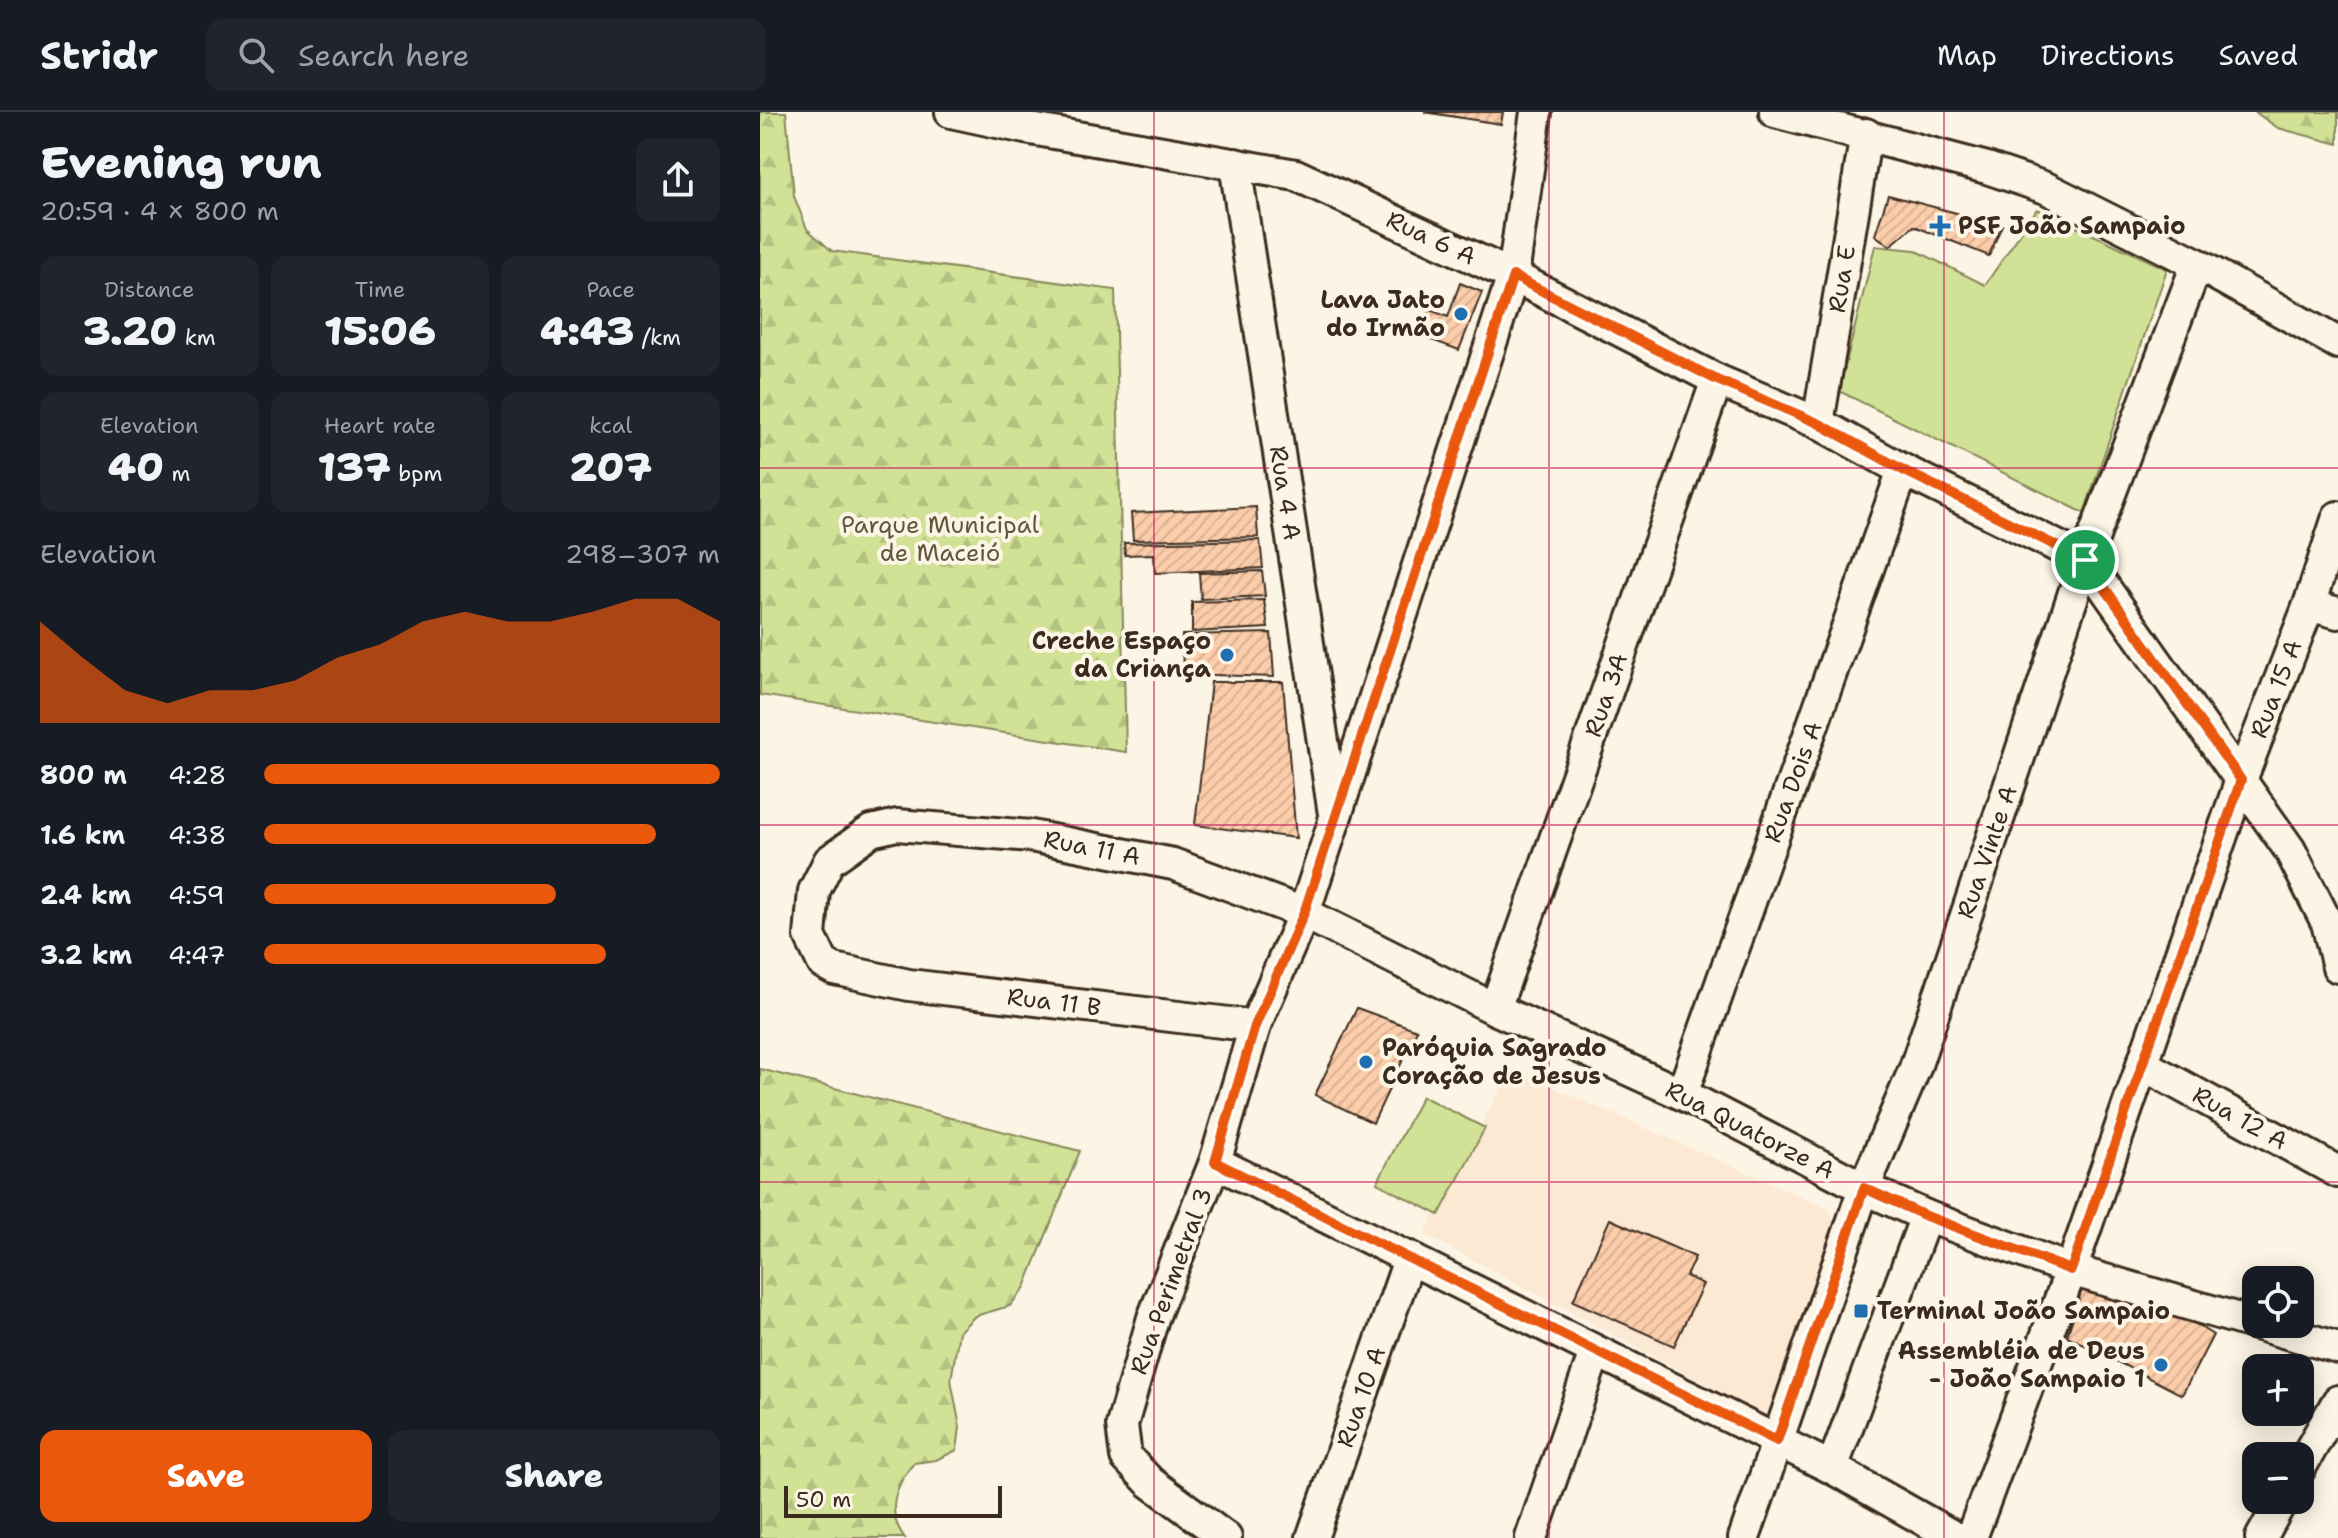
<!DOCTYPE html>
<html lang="en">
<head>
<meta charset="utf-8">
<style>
	body { margin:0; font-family:"Shantell Sans",sans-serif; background:#20242c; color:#f1f3f6; height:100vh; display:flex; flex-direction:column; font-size:30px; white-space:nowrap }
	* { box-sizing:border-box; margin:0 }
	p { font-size:26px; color:#9ea1a6 }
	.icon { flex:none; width:44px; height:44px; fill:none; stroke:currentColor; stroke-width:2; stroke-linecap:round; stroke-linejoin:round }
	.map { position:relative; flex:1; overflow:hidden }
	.drawer { display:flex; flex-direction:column; background:#171b24; width:760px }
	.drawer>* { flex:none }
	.buttons { position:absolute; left:1482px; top:1154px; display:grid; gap:16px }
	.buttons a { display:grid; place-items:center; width:72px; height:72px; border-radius:16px; background:#171b24; box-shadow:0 4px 20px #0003; font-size:40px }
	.scale { position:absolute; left:24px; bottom:20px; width:218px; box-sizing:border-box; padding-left:8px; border:4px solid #3b2a1e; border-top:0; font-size:22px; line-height:28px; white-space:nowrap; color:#3b2a1e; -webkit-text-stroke:6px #fcf5e5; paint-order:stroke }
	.pin { position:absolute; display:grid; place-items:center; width:68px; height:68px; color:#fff; margin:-34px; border:4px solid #fff; border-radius:50%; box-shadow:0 2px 8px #0007 }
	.round { display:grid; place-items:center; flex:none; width:84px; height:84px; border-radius:16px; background:#20242c }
	.head { display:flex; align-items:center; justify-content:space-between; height:136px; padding:0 40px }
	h1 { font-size:44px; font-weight:800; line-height:60px }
	.stats { display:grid; grid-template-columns:repeat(3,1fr); gap:12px; height:136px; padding:8px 40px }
	.stats div { display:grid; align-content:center; border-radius:16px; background:#20242c; text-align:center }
	.stats b { font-size:40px; font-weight:800 }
	.stats small { font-size:22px; font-weight:400 }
	.stats p { font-size:22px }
	.chart { height:224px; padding:16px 40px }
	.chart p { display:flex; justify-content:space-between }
	.chart svg { width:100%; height:144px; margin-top:8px; fill:#ea580c; opacity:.7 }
	.cta { display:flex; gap:16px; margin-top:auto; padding:16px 40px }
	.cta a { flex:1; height:92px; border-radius:16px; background:#ea580c; color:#fff; font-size:32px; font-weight:800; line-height:92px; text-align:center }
	.cta a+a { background:#20242c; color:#f1f3f6 }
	ul { padding:0 40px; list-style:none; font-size:26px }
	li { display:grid; grid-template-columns:128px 96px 1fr; align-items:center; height:60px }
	li i { height:20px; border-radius:10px; background:#ea580c }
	header { display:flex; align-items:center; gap:48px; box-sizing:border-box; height:112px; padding:0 40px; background:#171b24; border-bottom:2px solid #363941 }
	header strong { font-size:38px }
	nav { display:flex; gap:44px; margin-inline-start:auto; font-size:28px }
	.search { width:560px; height:72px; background:#20242c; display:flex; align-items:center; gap:20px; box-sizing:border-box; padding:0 28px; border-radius:16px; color:#9ea1a6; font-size:30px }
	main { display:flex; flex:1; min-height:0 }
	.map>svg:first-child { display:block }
</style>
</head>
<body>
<header>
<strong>Stridr</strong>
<div class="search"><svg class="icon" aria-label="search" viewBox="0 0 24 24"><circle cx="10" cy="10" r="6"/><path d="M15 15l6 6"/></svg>Search here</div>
<nav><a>Map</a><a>Directions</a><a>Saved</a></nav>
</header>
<main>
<section class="drawer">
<div class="head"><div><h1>Evening run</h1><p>20:59 · 4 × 800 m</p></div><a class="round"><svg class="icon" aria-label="share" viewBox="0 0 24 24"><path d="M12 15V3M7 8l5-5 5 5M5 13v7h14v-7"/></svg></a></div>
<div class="stats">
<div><p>Distance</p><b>3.20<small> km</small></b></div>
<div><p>Time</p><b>15:06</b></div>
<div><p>Pace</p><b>4:43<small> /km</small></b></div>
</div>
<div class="stats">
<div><p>Elevation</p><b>40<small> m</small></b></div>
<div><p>Heart rate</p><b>137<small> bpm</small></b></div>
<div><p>kcal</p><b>207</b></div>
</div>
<div class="chart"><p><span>Elevation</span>298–307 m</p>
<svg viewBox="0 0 160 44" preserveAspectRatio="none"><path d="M0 44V13L10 24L20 34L30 38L40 34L50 34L60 31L70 24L80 20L90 13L100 10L110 13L120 13L130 10L140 6L150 6L160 13V44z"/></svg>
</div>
<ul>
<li><b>800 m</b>4:28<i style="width:100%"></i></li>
<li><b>1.6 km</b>4:38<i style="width:86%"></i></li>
<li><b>2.4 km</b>4:59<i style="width:64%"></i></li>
<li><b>3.2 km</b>4:47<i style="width:75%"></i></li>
</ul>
<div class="cta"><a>Save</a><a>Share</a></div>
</section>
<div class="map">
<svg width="1578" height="1426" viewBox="0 0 1578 1426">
	<defs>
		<pattern id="forest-firs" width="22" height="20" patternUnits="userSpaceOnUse" patternTransform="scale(2)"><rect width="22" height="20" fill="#d1e296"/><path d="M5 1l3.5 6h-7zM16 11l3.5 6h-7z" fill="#b4c281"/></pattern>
		<pattern id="building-hatch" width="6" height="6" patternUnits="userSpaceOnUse" patternTransform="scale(2)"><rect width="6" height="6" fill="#fbcdaa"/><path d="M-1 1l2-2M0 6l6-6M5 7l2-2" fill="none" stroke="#d8b092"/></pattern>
	</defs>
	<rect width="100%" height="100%" fill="#fcf5e5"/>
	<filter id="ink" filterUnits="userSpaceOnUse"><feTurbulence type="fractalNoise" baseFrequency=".0125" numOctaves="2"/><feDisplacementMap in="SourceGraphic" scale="16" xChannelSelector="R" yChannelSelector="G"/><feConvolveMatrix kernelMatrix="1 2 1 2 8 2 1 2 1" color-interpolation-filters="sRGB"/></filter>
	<g filter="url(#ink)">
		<polygon fill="#fce9d3" points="751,957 1070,1097 1075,1119 1012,1307 664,1122"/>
		<g fill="#d1e296" stroke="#86865a" stroke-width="2">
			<polygon points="1277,97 1407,157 1324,401 1079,279 1115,134 1155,138 1225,173"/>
			<polygon points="662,984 725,1016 679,1103 617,1071"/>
		</g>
		<g fill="url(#forest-firs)" stroke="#86865a" stroke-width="2">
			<polygon points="0,0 26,0 34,84 47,117 72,139 355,178 366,640 0,583"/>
			<polygon points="1495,0 1578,0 1578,32 1518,16"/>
			<path d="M0,957l320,82 -55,136 -15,19 -35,10 -16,16 -8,48 9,47 -3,23 -21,10 -22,3c-19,22 -29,49 -9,75h-145z"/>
		</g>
		<g fill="url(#building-hatch)" stroke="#3b2a1e" stroke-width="2">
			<polygon points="664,0 743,0 741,12"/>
			<polygon points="1128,83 1242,113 1229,144 1154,114 1130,134 1115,123"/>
			<polygon points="700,171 722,180 699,238 658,223 670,198 688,205"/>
			<polygon points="496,395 498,425 373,428 371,401"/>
			<polygon points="500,428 503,456 395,461 394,442 365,443 364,431"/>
			<polygon points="502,459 505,484 441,487 439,461"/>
			<polygon points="504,488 508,516 432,520 432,490"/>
			<polygon points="511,521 514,565 423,562 422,523"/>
			<polygon points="451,570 523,570 536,726 435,713"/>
			<polygon points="597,896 657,918 613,1011 555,983"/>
			<polygon points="850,1107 935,1145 926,1164 943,1172 914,1234 813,1189"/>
			<polygon points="1322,1177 1417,1200 1453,1223 1422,1283 1307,1224"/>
		</g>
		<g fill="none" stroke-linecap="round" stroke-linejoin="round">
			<g stroke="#3b2a1e" stroke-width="36">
				<g id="minor">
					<polyline points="191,0 265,16 536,63 753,164 957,268 1058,311 1143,358 1325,448 1530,738 1567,811 1578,855"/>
					<polyline points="1015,0 1227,56 1286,76 1437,152 1578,231"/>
					<polyline points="475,52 574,702"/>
					<polyline points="1058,311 1106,22"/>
					<polyline points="1549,493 1578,501"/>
					<polyline points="735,897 957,268"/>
					<polyline points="495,914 149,873 74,857 63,851 50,824 54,779 69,749 111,719 137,713 271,724 413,752 544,801 735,897 922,982 1104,1076 1166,1104 1311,1158 1496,1212"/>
					<polyline points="1382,952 1578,1060"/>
					<polyline points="922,982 1143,358"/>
					<polyline points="455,1050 1072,1356 1196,1426"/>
					<polyline points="1496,1212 1578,1236"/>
					<polyline points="1072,1356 1166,1104"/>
					<polyline points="1540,1356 1578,1289"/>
					<polyline points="466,1426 390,1370 366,1345 362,1313 393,1206 455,1050 495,914 544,801 753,164 776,0"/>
					<polyline points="552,1426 650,1145"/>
					<polyline points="771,1426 835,1240"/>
					<polyline points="984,1426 1104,1076 1155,956 1325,448 1437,152"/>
					<polyline points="1211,1426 1311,1158 1481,668 1549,493 1578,405"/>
					<polyline points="1501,1426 1522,1388"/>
				</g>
			</g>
			<use href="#minor" stroke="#fcf5e5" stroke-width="30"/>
		</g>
	</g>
	<g fill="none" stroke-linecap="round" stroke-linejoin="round" filter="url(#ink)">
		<g stroke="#fff" stroke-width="16">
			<polygon id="route" points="753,164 957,268 1058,311 1143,358 1325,448 1481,668 1311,1158 1166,1104 1104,1076 1017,1329 455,1050 495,914 544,801"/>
		</g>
		<use href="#route" stroke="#ea580c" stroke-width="10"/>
	</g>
	<path fill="none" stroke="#c2185b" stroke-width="2" stroke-opacity="0.55" d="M394,0v1426M789,0v1426M1184,0v1426M0,356h1578M0,713h1578M0,1070h1578"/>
	<g fill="#1f6fb2" stroke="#fcf5e5" stroke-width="3">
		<path d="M1176 102h8v8h8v8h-8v8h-8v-8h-8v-8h8z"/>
		<circle cx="701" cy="202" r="8"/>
		<circle cx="467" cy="543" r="8"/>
		<circle cx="606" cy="950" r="8"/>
		<rect x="1093" y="1191" width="16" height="16" rx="4"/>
		<circle cx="1401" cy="1253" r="8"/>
	</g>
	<g text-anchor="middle" stroke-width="8" stroke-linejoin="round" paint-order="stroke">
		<g font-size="24" font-weight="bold" fill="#3b2a1e" stroke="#fcf5e5" text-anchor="start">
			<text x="1198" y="122">PSF João Sampaio</text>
			<text x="685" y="196" text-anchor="end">Lava Jato<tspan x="685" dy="28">do Irmão</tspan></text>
			<text x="451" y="537" text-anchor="end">Creche Espaço<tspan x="451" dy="28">da Criança</tspan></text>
			<text x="622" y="944">Paróquia Sagrado<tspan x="622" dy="28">Coração de Jesus</tspan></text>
			<text x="1117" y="1207">Terminal João Sampaio</text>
			<text x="1385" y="1247" text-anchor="end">Assembléia de Deus<tspan x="1385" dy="28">- João Sampaio 1</tspan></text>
		</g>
		<g font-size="24" fill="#3b2a1e" stroke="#fcf5e5">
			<text transform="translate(671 126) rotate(25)" y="8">Rua 6 A</text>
			<text transform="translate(1082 167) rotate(-81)" y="8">Rua E</text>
			<text transform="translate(525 381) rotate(81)" y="8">Rua 4 A</text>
			<text transform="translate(1516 577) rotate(-69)" y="8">Rua 15 A</text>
			<text transform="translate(846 583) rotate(-71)" y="8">Rua 3A</text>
			<text transform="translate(1033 670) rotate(-70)" y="8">Rua Dois A</text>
			<text transform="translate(332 736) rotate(11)" y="8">Rua 11 A</text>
			<text transform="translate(1227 740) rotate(-71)" y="8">Rua Vinte A</text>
			<text transform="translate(294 890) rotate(7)" y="8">Rua 11 B</text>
			<text transform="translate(1480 1006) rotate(29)" y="8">Rua 12 A</text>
			<text transform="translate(990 1018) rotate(27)" y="8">Rua Quatorze A</text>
			<text transform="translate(411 1169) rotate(-70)" y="8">Rua Perimetral 3</text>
			<text transform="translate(601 1285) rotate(-71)" y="8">Rua 10 A</text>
		</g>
		<g font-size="24" fill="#60583c" stroke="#fcf5e5">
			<text x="180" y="421">Parque Municipal<tspan x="180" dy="28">de Maceió</tspan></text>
		</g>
	</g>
</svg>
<div class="buttons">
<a><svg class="icon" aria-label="locate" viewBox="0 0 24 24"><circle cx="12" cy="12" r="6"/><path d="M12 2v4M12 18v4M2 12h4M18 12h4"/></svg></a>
<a>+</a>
<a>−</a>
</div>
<div class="scale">50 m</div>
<div class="pin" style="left:1325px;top:448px;background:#1e9e55"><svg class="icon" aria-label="arrive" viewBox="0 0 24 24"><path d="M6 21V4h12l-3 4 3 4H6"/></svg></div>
</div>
</main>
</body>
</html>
